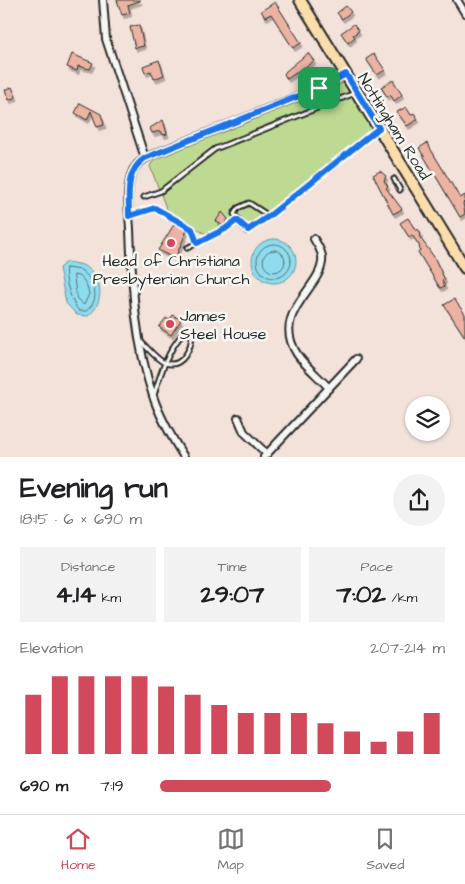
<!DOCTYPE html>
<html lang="en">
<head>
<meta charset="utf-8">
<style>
	body { margin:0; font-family:"Architects Daughter",sans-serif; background:#f2f2f2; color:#202124; height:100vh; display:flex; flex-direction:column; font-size:19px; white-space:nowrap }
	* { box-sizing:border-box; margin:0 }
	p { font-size:16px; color:#757577 }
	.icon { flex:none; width:28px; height:28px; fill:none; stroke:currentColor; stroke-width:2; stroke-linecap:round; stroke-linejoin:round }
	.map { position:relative; height:457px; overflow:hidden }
	.details { display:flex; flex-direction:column; background:#fff; flex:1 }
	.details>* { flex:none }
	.controls { position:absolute; left:405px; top:396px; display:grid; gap:10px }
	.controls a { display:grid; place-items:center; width:45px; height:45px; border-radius:50%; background:#fff; box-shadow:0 1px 4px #0004; font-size:25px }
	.pin { position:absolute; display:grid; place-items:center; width:42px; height:42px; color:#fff; margin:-21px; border-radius:10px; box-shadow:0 2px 8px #0006 }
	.round { display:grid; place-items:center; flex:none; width:52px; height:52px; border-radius:26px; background:#f2f2f2 }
	.head { display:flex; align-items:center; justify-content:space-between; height:85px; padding:0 20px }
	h1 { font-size:28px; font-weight:700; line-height:38px }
	.metrics { display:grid; grid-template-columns:repeat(3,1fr); gap:8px; height:85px; padding:5px 20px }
	.metrics div { display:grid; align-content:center; border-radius:0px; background:#f2f2f2; text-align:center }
	.metrics b { font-size:25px; font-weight:700 }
	.metrics small { font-size:14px; font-weight:400 }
	.metrics p { font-size:14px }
	.chart { height:140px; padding:10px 20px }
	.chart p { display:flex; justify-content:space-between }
	.chart svg { width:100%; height:90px; margin-top:5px; stroke:#d1495b; stroke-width:6 }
	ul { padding:0 20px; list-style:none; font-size:16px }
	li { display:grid; grid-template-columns:80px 60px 1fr; align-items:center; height:38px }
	li i { height:12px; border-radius:6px; background:#d1495b }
	.menu { display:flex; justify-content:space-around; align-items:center; height:70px; border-top:1px solid #e0e0e0; background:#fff; font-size:14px; color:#757577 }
	.menu a { display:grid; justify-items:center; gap:2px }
	.menu .selected { color:#d1495b }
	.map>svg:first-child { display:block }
</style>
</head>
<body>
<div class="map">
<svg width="465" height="457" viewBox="0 0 465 457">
	<defs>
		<filter id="shadow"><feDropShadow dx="2" dy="3.5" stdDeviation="0" flood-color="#0004"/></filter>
	</defs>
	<rect width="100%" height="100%" fill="#f3e2da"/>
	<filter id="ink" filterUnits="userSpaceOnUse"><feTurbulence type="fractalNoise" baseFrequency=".02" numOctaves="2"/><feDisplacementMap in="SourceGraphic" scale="10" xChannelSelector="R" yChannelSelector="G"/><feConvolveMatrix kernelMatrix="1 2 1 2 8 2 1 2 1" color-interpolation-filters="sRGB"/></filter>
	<g filter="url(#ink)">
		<polygon fill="#beda92" stroke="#74825e" points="343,83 374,133 246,235 235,224 213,238 168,213 150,166 154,160"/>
		<g fill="#8fdcee" stroke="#6795a0">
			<circle cx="274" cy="261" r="22"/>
			<path d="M66,262c5,1 11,1 16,3 21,8 24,38 6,51l-11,-1 -11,-12 -7,-35z"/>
		</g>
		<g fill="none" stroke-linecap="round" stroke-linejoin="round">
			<g stroke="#537279" stroke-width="1">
				<circle cx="274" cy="261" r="17"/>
				<circle cx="274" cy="261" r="11"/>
				<path d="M66,268l15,2c13,10 21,29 5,41h-7c-7,-7 -16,-34 -13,-43z"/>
				<path d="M74,275c10,1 13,10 15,19l-5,11 -7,-6z"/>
			</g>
		</g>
		<g fill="#ecb3a2" stroke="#2b2b2b" filter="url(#shadow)">
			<polygon points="117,0 140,0 140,1 128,5 130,13 122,15"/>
			<polygon points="275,2 301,43 293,48 271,14 265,17 261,11"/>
			<polygon points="346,6 351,12 342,19 337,13"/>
			<polygon points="354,24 359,31 353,35 355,37 348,43 341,33"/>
			<polygon points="139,25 144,46 135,48 130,27"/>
			<polygon points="308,53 314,61 287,79 284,74 286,71"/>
			<polygon points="72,54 93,63 90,69 78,66 77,71 67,67"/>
			<polygon points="374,54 385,70 377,75 366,59"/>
			<polygon points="159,60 164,75 154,79 151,71 145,73 143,66"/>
			<polygon points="393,80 402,95 394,101 390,94 387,97 381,87"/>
			<polygon points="12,87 16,97 9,100 5,90"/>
			<polygon points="80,103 101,114 104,125 97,127 91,111 87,120 75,113"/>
			<polygon points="406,107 411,115 414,113 418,119 407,126 397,112"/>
			<polygon points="163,120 167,134 163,135 161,131 152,133 150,128"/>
			<polygon points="427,143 460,198 465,195 465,201 463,203 465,214 460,217 419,148"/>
			<polygon points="380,171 386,176 384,181 388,186 386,188 402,209 393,214 373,175"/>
			<polygon points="222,212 228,219 223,226 216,221"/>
			<polygon points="408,218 416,231 418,229 421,234 419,236 434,257 445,280 442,281 445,286 440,288 418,252 420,250 419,245 412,235 409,237 400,223"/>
			<polygon points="175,223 187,230 175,259 158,250"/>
			<polygon points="454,299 465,314 465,337 444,305"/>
			<polygon points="173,315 181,320 171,335 159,327 166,318 169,320"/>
		</g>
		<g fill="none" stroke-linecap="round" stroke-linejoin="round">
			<g stroke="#2b2b2b" stroke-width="7">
				<g id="lane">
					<polyline points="394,179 400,190"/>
					<polyline points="144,197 161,191 215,149 355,93"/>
					<polyline points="130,216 155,208 192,229 197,243"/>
					<polyline points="269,216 248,230 234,214 238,208 249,203 269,216 378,128"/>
					<polyline points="187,248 225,229 237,220"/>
					<polyline points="133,282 143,279"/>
					<path d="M141,342c7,6 16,18 24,21 18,6 27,-16 27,-30l-8,-1c-16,18 -23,40 -30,63"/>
				</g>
			</g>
			<g stroke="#2b2b2b" stroke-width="10">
				<g id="street">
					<polyline points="103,0 106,39 145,158"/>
					<polyline points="457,0 465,13"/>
					<path d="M314,239c3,5 7,11 8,17 4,31 -53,54 -25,98 8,12 22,23 32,34"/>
					<polyline points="238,418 244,432 267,454"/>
					<path d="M184,457c-12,-19 -23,-38 -30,-58 -19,-55 -22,-113 -24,-170 -1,-17 -4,-37 1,-53 3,-11 11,-17 21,-21l158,-63 36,-18"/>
					<polyline points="264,457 356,359"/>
				</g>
			</g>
			<g stroke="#2b2b2b" stroke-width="14">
				<polyline id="primary" points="300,0 465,268"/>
			</g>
			<use href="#lane" stroke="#f6f6f2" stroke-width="3"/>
			<use href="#street" stroke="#f6f6f2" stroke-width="6"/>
			<use href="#primary" stroke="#faddab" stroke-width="10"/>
		</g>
	</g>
	<g fill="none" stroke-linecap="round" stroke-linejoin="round" filter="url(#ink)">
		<g stroke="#fff" stroke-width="10">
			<path id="route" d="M346,74l33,54 -110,88 -21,14 -11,-10 -12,9 -28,14 -5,-14 -37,-21 -26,8c0,-21 -4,-45 16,-58l174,-70z"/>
		</g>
		<use href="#route" stroke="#1a73e8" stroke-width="6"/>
	</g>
	<g fill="#d1495b" stroke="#f6f6f2" stroke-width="2">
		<circle cx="171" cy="243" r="5"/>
		<circle cx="170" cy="324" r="5"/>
	</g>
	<g text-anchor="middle" stroke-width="5" stroke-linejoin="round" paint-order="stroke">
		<g font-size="16" fill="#2b2b2b" stroke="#f6f6f2">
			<text transform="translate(395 126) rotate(58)" y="6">Nottingham Road</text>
		</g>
		<g font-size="16" fill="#2b2b2b" stroke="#f6f6f2">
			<text x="171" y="266">Head of Christiana<tspan x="171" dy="18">Presbyterian Church</tspan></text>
			<text x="180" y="321" text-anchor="start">James<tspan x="180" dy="18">Steel House</tspan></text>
		</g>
	</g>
</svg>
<div class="controls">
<a><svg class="icon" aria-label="layers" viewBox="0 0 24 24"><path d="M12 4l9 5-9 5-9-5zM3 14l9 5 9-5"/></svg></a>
</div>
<div class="pin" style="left:319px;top:88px;background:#1e9e55"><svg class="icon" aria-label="arrive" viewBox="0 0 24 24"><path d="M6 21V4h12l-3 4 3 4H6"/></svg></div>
</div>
<section class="details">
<div class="head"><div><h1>Evening run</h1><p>18:15 · 6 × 690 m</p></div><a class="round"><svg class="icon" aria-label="share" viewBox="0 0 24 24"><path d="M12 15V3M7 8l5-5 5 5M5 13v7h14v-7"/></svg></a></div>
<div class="metrics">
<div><p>Distance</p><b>4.14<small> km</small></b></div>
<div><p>Time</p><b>29:07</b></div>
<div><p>Pace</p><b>7:02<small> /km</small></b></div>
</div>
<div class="chart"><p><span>Elevation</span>207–214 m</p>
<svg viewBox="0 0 160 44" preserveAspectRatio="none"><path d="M5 44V15M15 44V6M25 44V6M35 44V6M45 44V6M55 44V11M65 44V15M75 44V20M85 44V24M95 44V24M105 44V24M115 44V29M125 44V33M135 44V38M145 44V33M155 44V24"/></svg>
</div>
<ul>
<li><b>690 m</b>7:19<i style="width:60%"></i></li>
</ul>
</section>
<nav class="menu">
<a class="selected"><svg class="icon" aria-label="home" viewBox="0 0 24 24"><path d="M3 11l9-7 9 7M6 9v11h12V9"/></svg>Home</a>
<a><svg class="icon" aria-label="map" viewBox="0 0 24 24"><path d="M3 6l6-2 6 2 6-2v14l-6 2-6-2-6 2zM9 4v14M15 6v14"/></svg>Map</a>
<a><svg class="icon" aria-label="saved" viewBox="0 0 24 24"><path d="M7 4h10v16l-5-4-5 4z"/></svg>Saved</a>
</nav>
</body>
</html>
